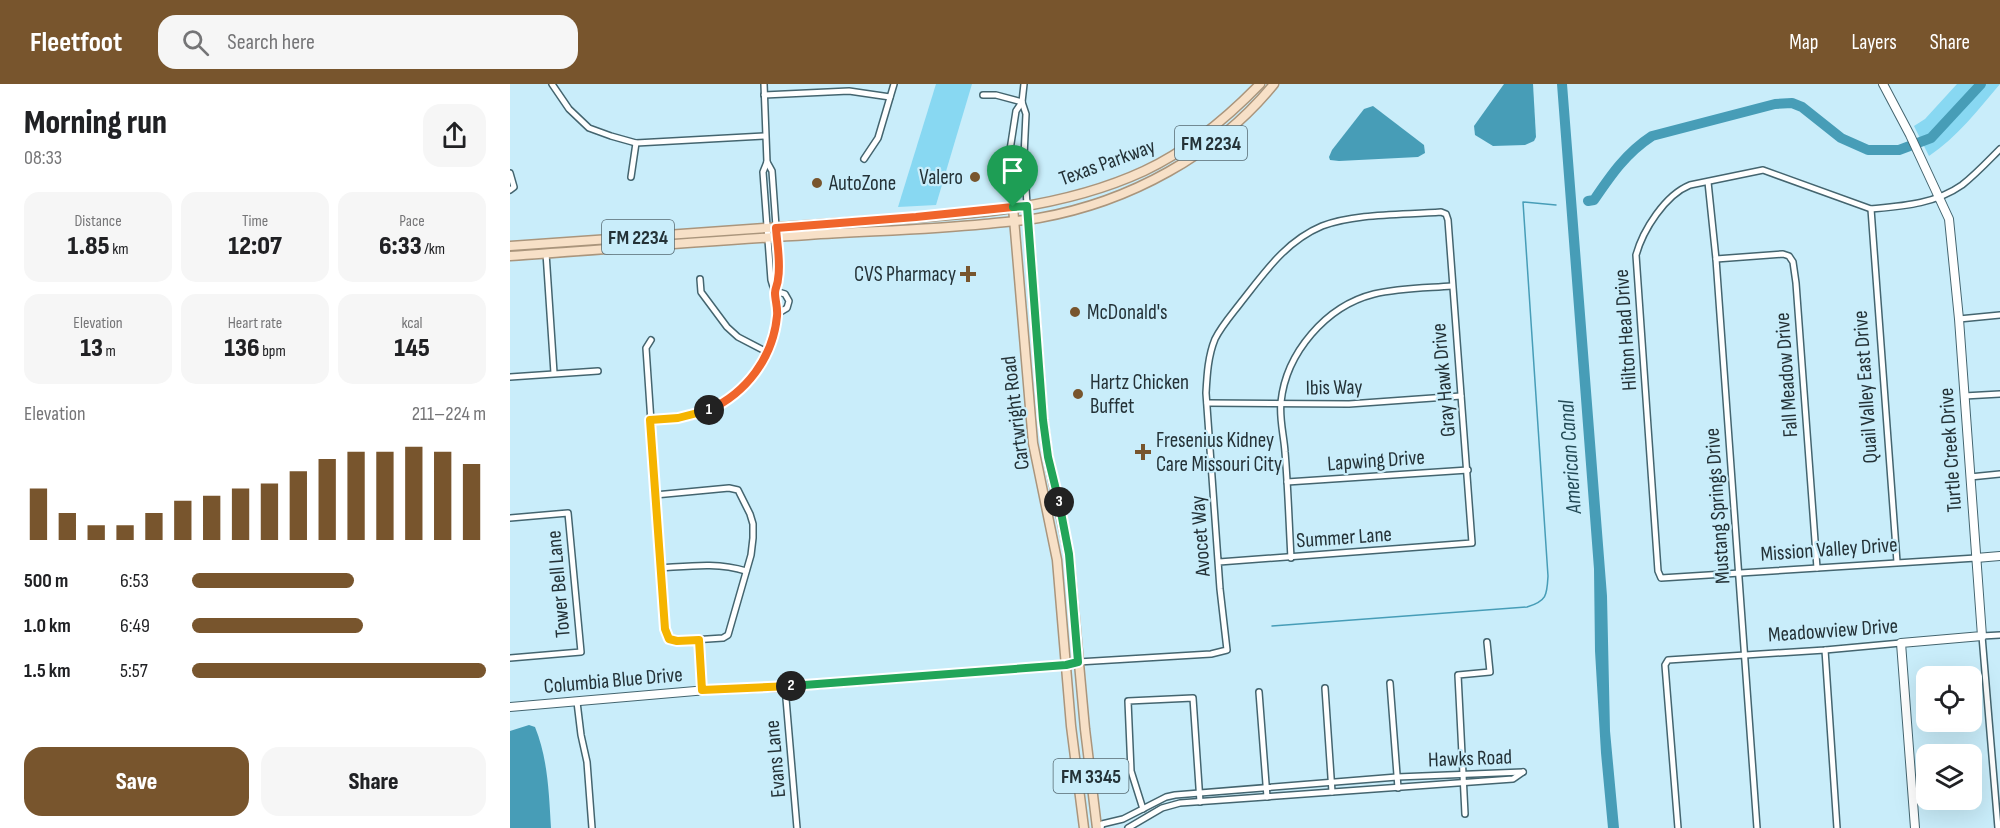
<!DOCTYPE html>
<html lang="en">
<head>
<meta charset="utf-8">
<style>
	body { margin:0; font-family:"Sofia Sans Condensed",sans-serif; background:#f6f6f6; color:#202124; height:100vh; display:flex; flex-direction:column; font-size:22px; white-space:nowrap }
	* { box-sizing:border-box; margin:0 }
	p { font-size:20px; color:#757577 }
	.icon { flex:none; width:33px; height:33px; fill:none; stroke:currentColor; stroke-width:2; stroke-linecap:round; stroke-linejoin:round }
	.map { position:relative; flex:1; overflow:hidden }
	.panel { display:flex; flex-direction:column; background:#fff; width:510px }
	.panel>* { flex:none }
	.controls { position:absolute; left:1406px; top:582px; display:grid; gap:12px }
	.controls a { display:grid; place-items:center; width:66px; height:66px; border-radius:12px; background:#fff; box-shadow:0 6px 24px #0002; font-size:30px }
	.pin { position:absolute; display:grid; place-items:center; width:51px; height:51px; color:#fff; margin:-62px -26px; border-radius:50% 50% 50% 0; rotate:-45deg; box-shadow:0 0 6px #0007 }
	.pin .icon { rotate:45deg }
	.km { position:absolute; width:30px; height:30px; margin:-15px; border-radius:50%; background:#222; color:#fff; font-size:16px; line-height:30px; text-align:center }
	.round { display:grid; place-items:center; flex:none; width:63px; height:63px; border-radius:18px; background:#f6f6f6 }
	.overview { display:flex; align-items:center; justify-content:space-between; height:102px; padding:0 24px }
	h1 { font-size:33px; font-weight:800; line-height:45px }
	.figures { display:grid; grid-template-columns:repeat(3,1fr); gap:9px; height:102px; padding:6px 24px }
	.figures div { display:grid; align-content:center; border-radius:15px; background:#f6f6f6; text-align:center }
	.figures b { font-size:26px; font-weight:800 }
	.figures small { font-size:16px; font-weight:400 }
	.figures p { font-size:16px }
	.chart { height:168px; padding:12px 24px }
	.chart p { display:flex; justify-content:space-between }
	.chart svg { width:100%; height:108px; margin-top:6px; stroke:#78552d; stroke-width:6 }
	.button { display:flex; gap:12px; margin-top:auto; padding:12px 24px }
	.button a { flex:1; height:69px; border-radius:18px; background:#78552d; color:#fff; font-size:24px; font-weight:800; line-height:69px; text-align:center }
	.button a+a { background:#f6f6f6; color:#202124 }
	ul { padding:0 24px; list-style:none; font-size:20px }
	li { display:grid; grid-template-columns:96px 72px 1fr; align-items:center; height:45px }
	li i { height:15px; border-radius:8px; background:#78552d }
	header { display:flex; align-items:center; gap:36px; box-sizing:border-box; height:84px; padding:0 30px; background:#78552d; color:#fff }
	header strong { font-size:28px }
	nav { display:flex; gap:33px; margin-inline-start:auto; font-size:21px }
	.search { width:420px; height:54px; background:#f6f6f6; display:flex; align-items:center; gap:15px; box-sizing:border-box; padding:0 21px; border-radius:18px; color:#757577; font-size:22px }
	main { display:flex; flex:1; min-height:0 }
	.map>svg:first-child { display:block }
</style>
</head>
<body>
<header>
<strong>Fleetfoot</strong>
<div class="search"><svg class="icon" aria-label="search" viewBox="0 0 24 24"><circle cx="10" cy="10" r="6"/><path d="M15 15l6 6"/></svg>Search here</div>
<nav><a>Map</a><a>Layers</a><a>Share</a></nav>
</header>
<main>
<section class="panel">
<div class="overview"><div><h1>Morning run</h1><p>08:33</p></div><a class="round"><svg class="icon" aria-label="share" viewBox="0 0 24 24"><path d="M12 15V3M7 8l5-5 5 5M5 13v7h14v-7"/></svg></a></div>
<div class="figures">
<div><p>Distance</p><b>1.85<small> km</small></b></div>
<div><p>Time</p><b>12:07</b></div>
<div><p>Pace</p><b>6:33<small> /km</small></b></div>
</div>
<div class="figures">
<div><p>Elevation</p><b>13<small> m</small></b></div>
<div><p>Heart rate</p><b>136<small> bpm</small></b></div>
<div><p>kcal</p><b>145</b></div>
</div>
<div class="chart"><p><span>Elevation</span>211–224 m</p>
<svg viewBox="0 0 160 44" preserveAspectRatio="none"><path d="M5 44V23M15 44V33M25 44V38M35 44V38M45 44V33M55 44V28M65 44V26M75 44V23M85 44V21M95 44V16M105 44V11M115 44V8M125 44V8M135 44V6M145 44V8M155 44V13"/></svg>
</div>
<ul>
<li><b>500 m</b>6:53<i style="width:55%"></i></li>
<li><b>1.0 km</b>6:49<i style="width:58%"></i></li>
<li><b>1.5 km</b>5:57<i style="width:100%"></i></li>
</ul>
<div class="button"><a>Save</a><a>Share</a></div>
</section>
<div class="map">
<svg width="1490" height="744" viewBox="0 0 1490 744">
	<rect width="100%" height="100%" fill="#c9edfa"/>
	<g fill="#88d8f2">
		<polygon points="426,0 462,0 426,121 388,123"/>
		<path d="M1447,0h43c-22,26 -43,53 -71,72l-15,-30 11,-7z"/>
	</g>
	<g fill="#479db7">
		<polygon points="994,0 1023,0 1026,53 1024,57 1015,61 983,62 965,51 964,42"/>
		<polygon points="1047,0 1057,0 1097,512 1100,647 1109,744 1098,744 1091,669 1085,567 1084,485"/>
		<polygon points="863,22 914,61 915,69 908,73 829,77 820,76 819,73 822,66 854,25"/>
		<path d="M19,641l6,2c13,32 14,67 16,101h-41v-97z"/>
	</g>
	<g fill="none" stroke-linecap="round" stroke-linejoin="round">
		<path stroke="#479db7" stroke-width="1.5" d="M762,542l255,-19c20,-6 20,-12 21,-31l-25,-374 33,3"/>
		<path stroke="#479db7" stroke-width="10" d="M1078,117l6,-1c17,-25 32,-47 58,-64l123,-32 17,-1 10,4 39,31 27,12h31l32,-12 50,-54"/>
		<g stroke="#44656f" stroke-width="8">
			<g id="street">
				<polyline points="42,0 59,25 79,44 101,52 126,59 255,52"/>
				<polyline points="254,11 339,7 380,13"/>
				<polyline points="473,11 486,11 512,18"/>
				<polyline points="512,18 516,30 514,72 517,121"/>
				<polyline points="354,75 368,54 384,0"/>
				<polyline points="257,78 262,87 269,184 265,206"/>
				<polyline points="0,89 4,103 0,106"/>
				<polyline points="121,93 126,59"/>
				<polyline points="1198,98 1206,175 1247,744"/>
				<polyline points="503,123 500,66 506,27 512,18 514,0"/>
				<polyline points="1361,125 1387,478"/>
				<polyline points="36,169 44,289"/>
				<polyline points="1206,175 1273,170 1279,172 1283,178 1286,199 1307,484"/>
				<polyline points="190,195 191,208 217,243 228,253 257,268"/>
				<polyline points="265,207 275,210 279,217 277,224 267,230"/>
				<polyline points="1449,235 1490,231"/>
				<polyline points="141,256 136,264 155,545 159,555 167,557 213,554 218,551 241,471 243,454 243,440 240,430 228,406 219,404 145,411"/>
				<polyline points="0,293 88,287"/>
				<polyline points="1454,312 1490,310"/>
				<polyline points="697,319 839,320 951,312"/>
				<path d="M140,336c17,0 35,-1 51,-7 53,-20 89,-78 70,-133l-8,-108 4,-10 -3,-78"/>
				<polyline points="1460,393 1490,390"/>
				<polyline points="777,398 958,386"/>
				<polyline points="0,434 58,429 71,568 0,574"/>
				<path d="M781,474c-2,-35 -3,-71 -6,-106 -1,-16 -6,-34 -4,-50 5,-49 45,-96 93,-108 25,-6 52,-6 78,-8"/>
				<path d="M1466,474l-315,20 -3,-7 -22,-316c7,-25 29,-60 54,-70l73,-15 108,39c32,-3 64,-5 91,-24 14,-11 26,-24 38,-36"/>
				<path d="M151,484c29,-2 57,-6 85,3"/>
				<polyline points="189,556 192,606"/>
				<polyline points="1315,566 1327,744"/>
				<path d="M568,578l133,-8 16,-4 -7,-61 -14,-196c1,-18 2,-37 9,-54 7,-14 18,-26 27,-38 23,-29 44,-60 80,-75 34,-13 82,-11 119,-14l5,2 2,6 24,323 -253,19"/>
				<polyline points="880,599 888,704"/>
				<polyline points="275,603 287,744"/>
				<polyline points="815,604 822,708"/>
				<polyline points="749,608 757,713"/>
				<polyline points="67,618 71,651 77,678 82,744"/>
				<polyline points="633,725 621,687 618,617 683,614 690,718"/>
				<polyline points="955,730 948,591 980,588 977,558"/>
				<polyline points="591,744 592,740 613,735 656,713 665,711 887,693 1013,688"/>
				<polyline points="618,744 652,724 670,719 1003,695 1013,688"/>
				<polyline points="1168,744 1155,581 1158,576 1315,566 1391,559"/>
				<polyline points="1488,744 1472,552 1490,551"/>
			</g>
		</g>
		<g stroke="#44656f" stroke-width="10">
			<g id="secondary">
				<polyline points="1373,0 1400,51 1439,135 1449,235 1472,552 1391,559 1405,744"/>
				<polyline points="1466,474 1490,472"/>
				<polyline points="0,623 197,606 275,603 556,581 568,578"/>
			</g>
		</g>
		<g stroke="#aa957c" stroke-width="11">
			<g id="primary">
				<polyline points="517,121 533,336 538,373 559,470 575,645 587,744"/>
				<polyline points="503,123 523,359 547,476 561,642 574,744"/>
				<path d="M0,162c109,-8 218,-15 327,-23 102,-7 212,-8 307,-52 45,-21 82,-52 116,-87"/>
				<path d="M0,172c99,-7 199,-15 298,-21 59,-4 118,-5 177,-11 18,-2 36,-3 54,-6 90,-16 177,-63 235,-134"/>
			</g>
		</g>
		<use href="#street" stroke="#fff" stroke-width="5"/>
		<use href="#secondary" stroke="#fff" stroke-width="8"/>
		<use href="#primary" stroke="#f7e0c7" stroke-width="8"/>
	</g>
	<g fill="none" stroke-linecap="round" stroke-linejoin="round">
		<g stroke="#fff" stroke-width="12">
			<path id="split-1" d="M199,326c37,-17 64,-52 68,-94 1,-8 -2,-16 -2,-23 0,-5 3,-9 3,-14 3,-16 -1,-35 -2,-51l140,-11 97,-10"/>
		</g>
		<g stroke="#fff" stroke-width="12">
			<polyline id="split-2" points="199,326 168,334 140,336 155,545 159,555 167,557 189,556 192,606 281,602"/>
		</g>
		<g stroke="#fff" stroke-width="12">
			<polyline id="split-3" points="281,602 556,581 568,578 559,470 549,418"/>
		</g>
		<g stroke="#fff" stroke-width="12">
			<polyline id="split-4" points="503,123 517,122 533,336 538,373 549,418"/>
		</g>
		<use href="#split-1" stroke="#f0652b" stroke-width="8"/>
		<use href="#split-2" stroke="#f5b400" stroke-width="8"/>
		<use href="#split-3" stroke="#22a559" stroke-width="8"/>
		<use href="#split-4" stroke="#22a559" stroke-width="8"/>
	</g>
	<g fill="#78552d" stroke="#c9edfa" stroke-width="2">
		<circle cx="465" cy="93" r="6"/>
		<circle cx="307" cy="99" r="6"/>
		<path d="M455 181h6v6h6v6h-6v6h-6v-6h-6v-6h6z"/>
		<circle cx="565" cy="228" r="6"/>
		<circle cx="568" cy="310" r="6"/>
		<path d="M630 359h6v6h6v6h-6v6h-6v-6h-6v-6h6z"/>
	</g>
	<g text-anchor="middle" stroke-width="4.5" stroke-linejoin="round" paint-order="stroke">
		<g fill="#c9edfa" stroke="#566a72" stroke-width="1.5">
			<rect x="665" y="42" width="72" height="34" rx="4.5"/>
			<rect x="92" y="136" width="72" height="34" rx="4.5"/>
			<rect x="543.5" y="675" width="75" height="34" rx="4.5"/>
		</g>
		<g font-size="20" font-weight="bold" fill="#243237">
			<text x="701" y="66">FM 2234</text>
			<text x="128" y="160">FM 2234</text>
			<text x="581" y="699">FM 3345</text>
		</g>
		<g font-size="21" fill="#243237" stroke="#c9edfa">
			<text transform="translate(597 78) rotate(-20)" y="7">Texas Parkway</text>
			<text transform="translate(1115 246) rotate(-94)" y="7">Hilton Head Drive</text>
			<text transform="translate(1276 291) rotate(-94)" y="7">Fall Meadow Drive</text>
			<text transform="translate(933 296) rotate(-95)" y="7">Gray Hawk Drive</text>
			<text transform="translate(824 303) rotate(-1)" y="7">Ibis Way</text>
			<text transform="translate(1355 303) rotate(-94)" y="7">Quail Valley East Drive</text>
			<text transform="translate(505 329) rotate(-97)" y="7">Cartwright Road</text>
			<text transform="translate(1440 366) rotate(-94)" y="7">Turtle Creek Drive</text>
			<text transform="translate(866 376) rotate(-4)" y="7">Lapwing Drive</text>
			<text transform="translate(1207 422) rotate(-94)" y="7">Mustang Springs Drive</text>
			<text transform="translate(690 452) rotate(-94)" y="7">Avocet Way</text>
			<text transform="translate(834 453) rotate(-4)" y="7">Summer Lane</text>
			<text transform="translate(1319 465) rotate(-4)" y="7">Mission Valley Drive</text>
			<text transform="translate(48 500) rotate(-95)" y="7">Tower Bell Lane</text>
			<text transform="translate(1323 546) rotate(-4)" y="7">Meadowview Drive</text>
			<text transform="translate(103 596) rotate(-5)" y="7">Columbia Blue Drive</text>
			<text transform="translate(960 674) rotate(-2)" y="7">Hawks Road</text>
			<text transform="translate(265 675) rotate(-95)" y="7">Evans Lane</text>
		</g>
		<g font-size="21" fill="#243237" stroke="#c9edfa" text-anchor="start">
			<text x="453" y="100" text-anchor="end">Valero</text>
			<text x="319" y="106">AutoZone</text>
			<text x="446" y="197" text-anchor="end">CVS Pharmacy</text>
			<text x="577" y="235">McDonald's</text>
			<text x="580" y="305">Hartz Chicken<tspan x="580" dy="24">Buffet</tspan></text>
			<text x="646" y="363">Fresenius Kidney<tspan x="646" dy="24">Care Missouri City</tspan></text>
		</g>
		<g font-size="22" font-style="italic" fill="#224955" stroke="#c9edfa">
			<text transform="translate(1059 373) rotate(-94)" y="8">American Canal</text>
		</g>
	</g>
</svg>
<div class="controls">
<a><svg class="icon" aria-label="locate" viewBox="0 0 24 24"><circle cx="12" cy="12" r="6"/><path d="M12 2v4M12 18v4M2 12h4M18 12h4"/></svg></a>
<a><svg class="icon" aria-label="layers" viewBox="0 0 24 24"><path d="M12 4l9 5-9 5-9-5zM3 14l9 5 9-5"/></svg></a>
</div>
<div class="pin" style="left:503px;top:123px;background:#1e9e55"><svg class="icon" aria-label="arrive" viewBox="0 0 24 24"><path d="M6 21V4h12l-3 4 3 4H6"/></svg></div>
<b class="km" style="left:199px;top:326px">1</b>
<b class="km" style="left:281px;top:602px">2</b>
<b class="km" style="left:549px;top:418px">3</b>
</div>
</main>
</body>
</html>
